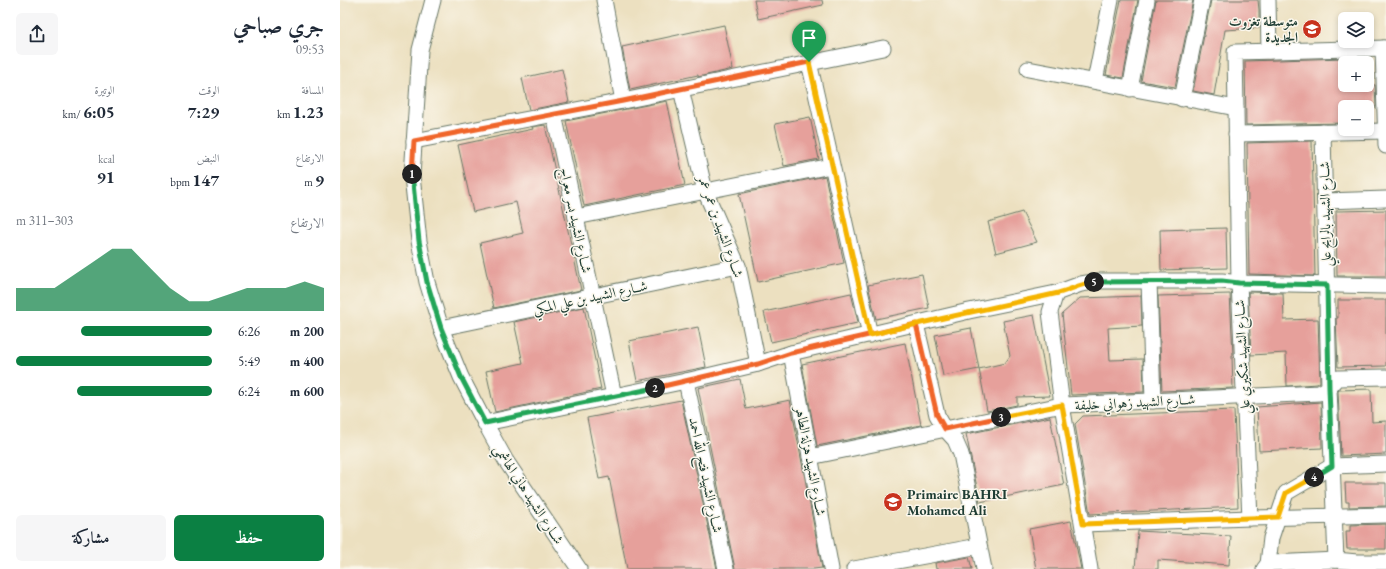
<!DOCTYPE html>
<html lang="ar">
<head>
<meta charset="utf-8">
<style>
	body { margin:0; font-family:"EB Garamond",Amiri,serif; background:#f6f6f7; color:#1f2937; direction:rtl; height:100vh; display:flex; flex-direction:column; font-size:15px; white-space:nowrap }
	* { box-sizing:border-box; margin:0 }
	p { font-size:13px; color:#747a83 }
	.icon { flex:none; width:22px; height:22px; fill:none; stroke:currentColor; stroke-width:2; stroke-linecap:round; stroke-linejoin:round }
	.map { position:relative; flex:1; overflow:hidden; direction:ltr }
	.details { display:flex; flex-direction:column; background:#fff; width:340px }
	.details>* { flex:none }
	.controls { position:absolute; left:998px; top:12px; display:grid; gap:8px }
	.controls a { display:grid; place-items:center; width:36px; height:36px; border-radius:6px; background:#fff; box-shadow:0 2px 6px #0003; font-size:20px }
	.pin { position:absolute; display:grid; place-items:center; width:34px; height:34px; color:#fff; margin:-41px -17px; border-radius:50% 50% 50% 0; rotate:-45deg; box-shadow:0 0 4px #0007 }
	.pin .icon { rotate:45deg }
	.km { position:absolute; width:20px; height:20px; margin:-10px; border-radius:50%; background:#222; color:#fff; font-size:11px; line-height:20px; text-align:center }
	.round { display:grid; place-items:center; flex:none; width:42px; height:42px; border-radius:6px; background:#f6f6f7 }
	.head { display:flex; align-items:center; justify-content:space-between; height:68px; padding:0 16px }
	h1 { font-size:22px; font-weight:700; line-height:30px }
	.stats { display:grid; grid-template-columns:repeat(3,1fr); gap:6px; height:68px; padding:4px 16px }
	.stats div { display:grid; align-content:center }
	.stats b { font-size:17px; font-weight:700 }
	.stats small { font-size:11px; font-weight:400 }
	.stats p { font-size:11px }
	.chart { height:112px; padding:8px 16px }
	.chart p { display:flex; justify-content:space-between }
	.chart svg { width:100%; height:72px; margin-top:4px; fill:#0b8043; opacity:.7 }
	.cta { display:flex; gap:8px; margin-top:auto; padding:8px 16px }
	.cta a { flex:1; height:46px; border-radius:6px; background:#0b8043; color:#fff; font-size:16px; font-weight:700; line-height:46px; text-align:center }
	.cta a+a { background:#f6f6f7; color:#1f2937 }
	ul { padding:0 16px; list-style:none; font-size:13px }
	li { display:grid; grid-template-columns:64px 48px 1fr; align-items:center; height:30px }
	li i { height:10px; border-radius:5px; background:#0b8043 }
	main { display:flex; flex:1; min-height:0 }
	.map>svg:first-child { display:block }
</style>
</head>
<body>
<main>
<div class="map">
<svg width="1046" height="569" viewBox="0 0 1046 569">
	<rect width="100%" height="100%" fill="#fbf7ec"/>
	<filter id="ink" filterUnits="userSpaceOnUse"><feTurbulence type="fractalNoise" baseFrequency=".025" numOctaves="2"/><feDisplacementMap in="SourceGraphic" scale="8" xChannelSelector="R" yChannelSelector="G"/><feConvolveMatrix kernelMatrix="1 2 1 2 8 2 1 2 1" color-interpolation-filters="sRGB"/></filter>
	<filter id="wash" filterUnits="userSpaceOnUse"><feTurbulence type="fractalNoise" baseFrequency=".012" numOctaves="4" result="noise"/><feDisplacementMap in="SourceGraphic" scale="16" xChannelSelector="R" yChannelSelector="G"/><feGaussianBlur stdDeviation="0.9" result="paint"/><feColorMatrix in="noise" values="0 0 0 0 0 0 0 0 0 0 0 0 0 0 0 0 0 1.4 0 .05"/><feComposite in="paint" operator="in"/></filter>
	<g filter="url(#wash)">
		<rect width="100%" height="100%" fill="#ece0c0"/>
		<g id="blocks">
			<g fill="#e6a09b">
				<polygon points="414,0 482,0 483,5 418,19"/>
				<polygon points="781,0 798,0 783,78 766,75"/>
				<polygon points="816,0 853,0 835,87 801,81"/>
				<polygon points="871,0 918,0 919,10 919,28 885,30 874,95 853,91"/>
				<polygon points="384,25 393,69 358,77 358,75 290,90 282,47"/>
				<polygon points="1005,58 1005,85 1035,85 1036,107 1005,107 1005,123 906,125 905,61"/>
				<polygon points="222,69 229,102 189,110 182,78"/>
				<polygon points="327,101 345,185 244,206 226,121"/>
				<polygon points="470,117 479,159 444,166 435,124"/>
				<polygon points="205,125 241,290 154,308 140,243 183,233 176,202 133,212 118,145 193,129 192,127"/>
				<polygon points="972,141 975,276 909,274 907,143"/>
				<polygon points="485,176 504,263 418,282 399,194"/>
				<polygon points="1046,210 1046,276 997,276 996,211"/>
				<polygon points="682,212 697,242 656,253 648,222"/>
				<polygon points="886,228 887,268 821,270 820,230"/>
				<polygon points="582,274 589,308 536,319 528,285"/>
				<polygon points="910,292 943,293 944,320 978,319 980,382 977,384 947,386 946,353 911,355 908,293"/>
				<polygon points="511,293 518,322 517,323 431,342 424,312"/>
				<polygon points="890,294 893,356 892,356 893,388 822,391 818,296"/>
				<polygon points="801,296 802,326 768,328 770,360 803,359 804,392 731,395 722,314 740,298"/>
				<polygon points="998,300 1046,300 1046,366 998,367 996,318 998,318"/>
				<polygon points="244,307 261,389 155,412 146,371 183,363 174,322"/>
				<polygon points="694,315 710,396 677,397 677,405 647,411 639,369 665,363 670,356 663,321"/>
				<polygon points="358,327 366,367 297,381 289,341"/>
				<polygon points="631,328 639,369 603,376 595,335"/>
				<polygon points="565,343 581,425 477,446 462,364"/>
				<polygon points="400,379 406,409 450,400 482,568 474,569 395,569 358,388"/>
				<polygon points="1031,389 1032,422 1046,421 1046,454 1001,456 998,391 999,390"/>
				<polygon points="341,400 377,569 287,569 269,477 259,479 247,418"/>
				<polygon points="981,402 982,448 919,451 917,407"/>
				<polygon points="894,410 898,507 750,514 735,424 743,416"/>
				<polygon points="710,417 724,485 640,502 626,434"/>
				<polygon points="1005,483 1046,483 1046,506 1009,507 1009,502 1006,502"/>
				<polygon points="731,521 741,569 696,569 689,529"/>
				<polygon points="1046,524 1046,549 1007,549 1006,531 1010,531 1010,525"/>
				<polygon points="798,531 891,536 889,565 818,560 818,569 795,569"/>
				<polygon points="629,557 632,569 596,569 595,563"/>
			</g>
		</g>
	</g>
	<g filter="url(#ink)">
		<use href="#blocks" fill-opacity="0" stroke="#677665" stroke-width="1"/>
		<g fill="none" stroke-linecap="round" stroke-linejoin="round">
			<g stroke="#677665" stroke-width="17">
				<g id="minor">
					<polyline points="93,0 80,50 72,176 79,241 87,282 101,328 121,377 145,423 166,461 239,569"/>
					<polyline points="264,0 283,101"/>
					<polyline points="928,0 929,51"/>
					<polyline points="1043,48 1046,146"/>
					<polyline points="469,62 530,335"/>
					<polyline points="688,69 896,108"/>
					<polyline points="755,81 771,0"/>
					<polyline points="341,89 365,191 398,266 418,364"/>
					<polyline points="790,89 807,0"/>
					<polyline points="842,99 862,0"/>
					<polyline points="214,114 274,396"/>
					<polyline points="983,132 989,388 996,560"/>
					<polyline points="896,134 1046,131"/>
					<polyline points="74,141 283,101 543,48"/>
					<polyline points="985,201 1046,199"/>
					<polyline points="236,217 491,166"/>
					<polyline points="809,281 813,401"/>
					<polyline points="716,293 710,312 722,405 750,569"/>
					<polyline points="576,324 597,415 605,429 615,440 621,454 644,569"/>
					<polyline points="101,328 398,266"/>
					<polyline points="451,353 491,569"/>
					<polyline points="346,381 386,569"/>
					<polyline points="145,423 346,381 418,364 451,353 629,311 716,293 741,284 759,281 882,281 899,283 1046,286"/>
					<polyline points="470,457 712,407 725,405 979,393 989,388 998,378 1046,377"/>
					<polyline points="910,518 899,283 895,52 1046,48"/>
					<polyline points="743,524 910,518 1046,515"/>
					<polyline points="928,564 931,538 946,493 992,466 1046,464"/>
					<polyline points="514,569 639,546"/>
					<polyline points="924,569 928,564 932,563 996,560 1017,562 1046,562"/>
				</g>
			</g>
			<use href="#minor" stroke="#fff" stroke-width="15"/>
		</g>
	</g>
	<g fill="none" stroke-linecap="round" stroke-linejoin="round" filter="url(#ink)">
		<g stroke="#fff" stroke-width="8">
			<polyline id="split-1" points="72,174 74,141 283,101 469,62"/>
		</g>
		<g stroke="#fff" stroke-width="8">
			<polyline id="split-2" points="72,174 79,241 87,282 101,328 121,377 145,423 315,388"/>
		</g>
		<g stroke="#fff" stroke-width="8">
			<polyline id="split-3" points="315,388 418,364 451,353 576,324 597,415 605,429 661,417"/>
		</g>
		<g stroke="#fff" stroke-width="8">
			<polyline id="split-4" points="661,417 722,405 743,524 938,517 946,493 974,477"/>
		</g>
		<g stroke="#fff" stroke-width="8">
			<polyline id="split-5" points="754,282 882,281 899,283 987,285 989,388 992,466 974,477"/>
		</g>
		<g stroke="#fff" stroke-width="8">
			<path id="split-6" d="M469,62l61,273c61,-15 122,-27 184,-41 14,-3 26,-10 40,-12"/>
		</g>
		<use href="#split-1" stroke="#f0652b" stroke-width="5"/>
		<use href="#split-2" stroke="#22a559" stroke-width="5"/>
		<use href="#split-3" stroke="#f0652b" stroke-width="5"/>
		<use href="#split-4" stroke="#f5b400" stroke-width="5"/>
		<use href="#split-5" stroke="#22a559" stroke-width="5"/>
		<use href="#split-6" stroke="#f5b400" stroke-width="5"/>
	</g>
	<defs>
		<g id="school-disc" transform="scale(1)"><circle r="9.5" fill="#c8321e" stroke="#fbf7ec"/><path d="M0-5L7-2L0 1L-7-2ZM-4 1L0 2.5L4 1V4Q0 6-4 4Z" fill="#fff"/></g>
	</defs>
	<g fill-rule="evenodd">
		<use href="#school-disc" x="972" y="29"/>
		<use href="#school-disc" x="553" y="502"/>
	</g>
	<g text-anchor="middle" stroke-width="3" stroke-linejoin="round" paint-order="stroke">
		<g font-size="14" font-weight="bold" fill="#1f3d34" stroke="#fbf7ec" text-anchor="end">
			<text x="958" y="26">متوسطة تغزوت<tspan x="958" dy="16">الجديدة</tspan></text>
			<text x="567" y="499" text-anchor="start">Primaire BAHRI<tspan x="567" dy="16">Mohamed Ali</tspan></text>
		</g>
		<g font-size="14" fill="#1f3d34" stroke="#fbf7ec">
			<text transform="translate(985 214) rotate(-91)" y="5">شــارع الشهيد بالرابح علي</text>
			<text transform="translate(236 220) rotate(78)" y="5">شــارع الشهيد بسر معراج</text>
			<text transform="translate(381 226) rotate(70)" y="5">شــارع الشهيد بن عمر عمر</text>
			<text transform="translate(250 297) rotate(-12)" y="5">شــارع الشهيد بن علي المكي</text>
			<text transform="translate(902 357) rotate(-93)" y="5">شــارع الشهيد شكيري علي</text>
			<text transform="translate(795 402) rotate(-3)" y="5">شــارع الشهيد زهواني خليفة</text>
			<text transform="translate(471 461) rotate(79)" y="5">شــارع الشهيد هزلة الطاهر</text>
			<text transform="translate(366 475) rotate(78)" y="5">شــارع الشهيد فتح الله احمد</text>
			<text transform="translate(189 494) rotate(57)" y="5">شــارع الشهيد هاني الهاشمي</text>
		</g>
	</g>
</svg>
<div class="controls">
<a><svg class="icon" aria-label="layers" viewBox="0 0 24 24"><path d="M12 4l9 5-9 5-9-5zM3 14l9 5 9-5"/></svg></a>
<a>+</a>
<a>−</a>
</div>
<div class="pin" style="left:469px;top:62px;background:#1e9e55"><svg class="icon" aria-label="arrive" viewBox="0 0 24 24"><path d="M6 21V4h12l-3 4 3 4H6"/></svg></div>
<b class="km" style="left:72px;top:174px">1</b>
<b class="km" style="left:315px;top:388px">2</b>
<b class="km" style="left:661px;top:417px">3</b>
<b class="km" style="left:974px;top:477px">4</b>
<b class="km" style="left:754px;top:282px">5</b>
</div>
<section class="details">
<div class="head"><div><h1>جري صباحي</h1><p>09:53</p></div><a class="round"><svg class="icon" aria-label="share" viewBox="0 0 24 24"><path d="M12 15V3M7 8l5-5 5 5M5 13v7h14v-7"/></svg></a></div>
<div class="stats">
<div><p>المسافة</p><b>1.23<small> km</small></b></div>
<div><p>الوقت</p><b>7:29</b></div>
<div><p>الوتيرة</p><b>6:05<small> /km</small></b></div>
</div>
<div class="stats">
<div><p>الارتفاع</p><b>9<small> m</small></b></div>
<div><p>النبض</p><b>147<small> bpm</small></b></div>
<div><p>kcal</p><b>91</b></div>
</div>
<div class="chart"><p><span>الارتفاع</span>303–311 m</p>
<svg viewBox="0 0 160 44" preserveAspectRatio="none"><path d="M0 44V30L10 30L20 30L30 22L40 14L50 6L60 6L70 18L80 30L90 38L100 38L110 34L120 30L130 30L140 30L150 26L160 30V44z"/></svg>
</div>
<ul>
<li><b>200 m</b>6:26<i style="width:67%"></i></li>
<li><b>400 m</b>5:49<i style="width:100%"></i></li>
<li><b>600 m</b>6:24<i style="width:69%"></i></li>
</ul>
<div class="cta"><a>حفظ</a><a>مشاركة</a></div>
</section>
</main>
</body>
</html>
